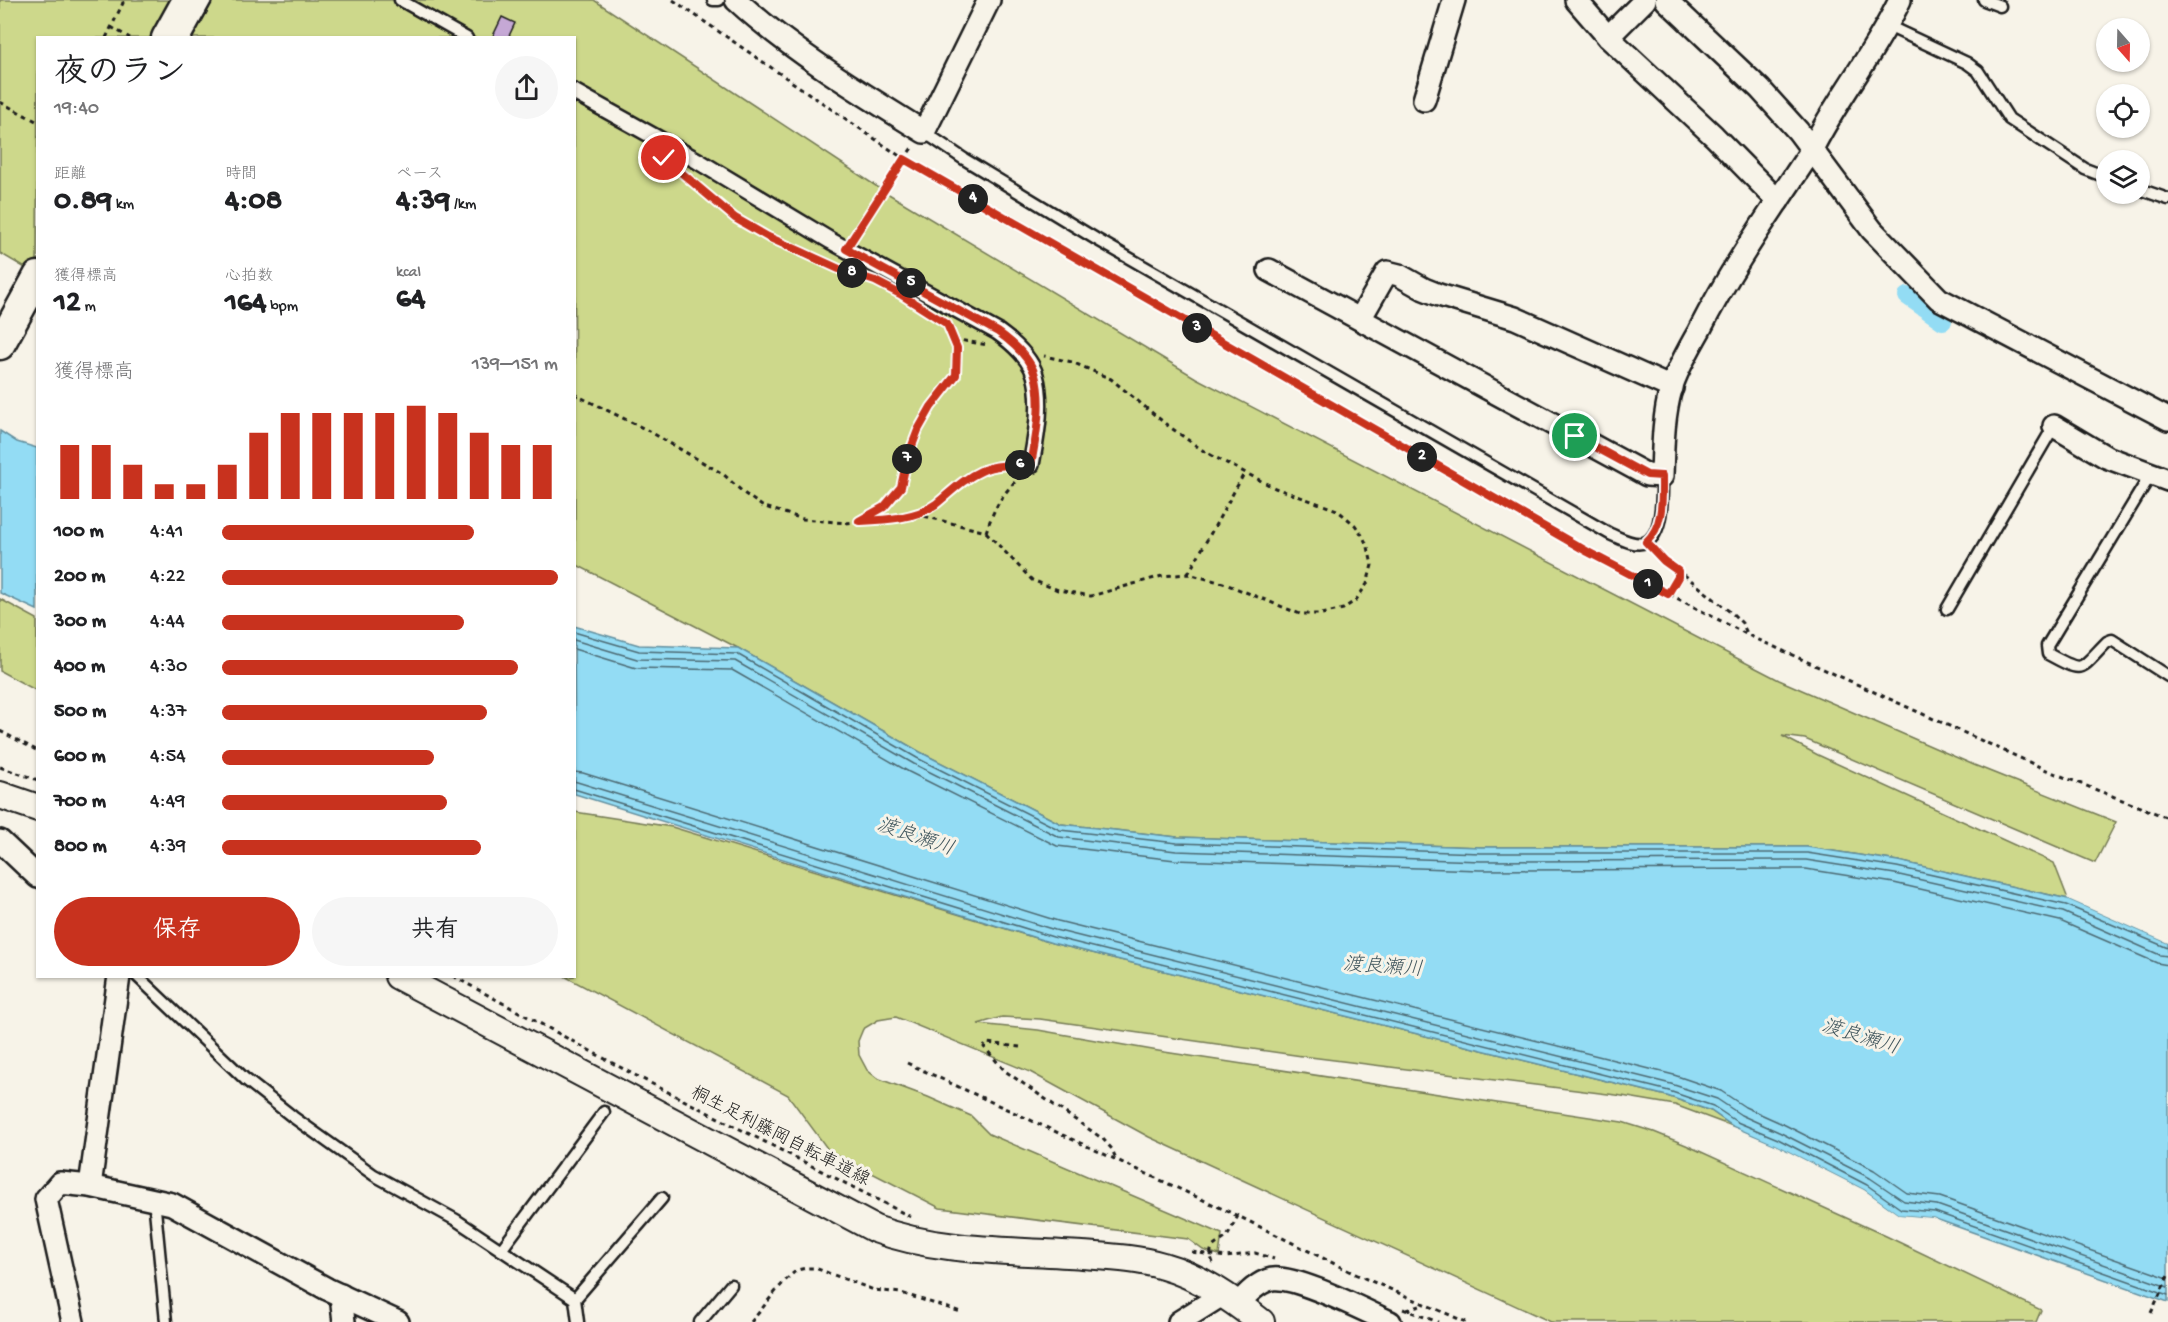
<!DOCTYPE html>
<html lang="ja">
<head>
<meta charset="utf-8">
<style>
	body { margin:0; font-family:"Gochi Hand","Klee One",sans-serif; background:#f6f6f6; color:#202124; height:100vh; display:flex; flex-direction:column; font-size:22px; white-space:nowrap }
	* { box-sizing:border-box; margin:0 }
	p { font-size:20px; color:#757577 }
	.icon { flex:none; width:33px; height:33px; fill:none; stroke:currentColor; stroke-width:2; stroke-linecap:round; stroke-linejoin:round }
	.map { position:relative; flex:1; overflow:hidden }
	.panel { position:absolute; left:36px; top:36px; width:540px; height:942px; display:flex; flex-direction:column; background:#fff; border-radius:0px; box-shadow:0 2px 4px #0004 }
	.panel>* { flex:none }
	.needle { width:39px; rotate:160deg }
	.buttons { position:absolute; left:2096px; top:18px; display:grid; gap:12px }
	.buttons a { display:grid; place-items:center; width:54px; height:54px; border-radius:50%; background:#fff; box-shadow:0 2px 4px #0004; font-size:30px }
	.pin { position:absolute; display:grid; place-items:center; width:51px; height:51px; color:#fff; margin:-26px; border:3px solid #fff; border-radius:50%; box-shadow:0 2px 6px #0007 }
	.km { position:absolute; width:30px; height:30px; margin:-15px; border-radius:50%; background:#222; color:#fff; font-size:16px; line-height:30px; text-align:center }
	.round { display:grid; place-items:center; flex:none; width:63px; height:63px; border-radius:32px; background:#f6f6f6 }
	.headline { display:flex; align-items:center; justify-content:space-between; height:102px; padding:0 18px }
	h1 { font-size:33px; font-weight:700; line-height:45px }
	.stats { display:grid; grid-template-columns:repeat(3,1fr); gap:9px; height:102px; padding:6px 18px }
	.stats div { display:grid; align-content:center }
	.stats b { font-size:30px; font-weight:700 }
	.stats small { font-size:16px; font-weight:400 }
	.stats p { font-size:16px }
	.chart { height:168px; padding:12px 18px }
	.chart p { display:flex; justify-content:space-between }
	.chart svg { width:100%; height:108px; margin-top:6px; stroke:#c8321e; stroke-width:6 }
	.action { display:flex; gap:12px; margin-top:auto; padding:12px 18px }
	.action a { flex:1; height:69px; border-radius:36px; background:#c8321e; color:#fff; font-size:24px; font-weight:700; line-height:69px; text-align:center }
	.action a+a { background:#f6f6f6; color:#202124 }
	ul { padding:0 18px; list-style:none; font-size:20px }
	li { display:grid; grid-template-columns:96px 72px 1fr; align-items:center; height:45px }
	li i { height:15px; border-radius:8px; background:#c8321e }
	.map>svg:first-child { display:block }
</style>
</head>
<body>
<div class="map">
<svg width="2168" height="1322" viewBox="0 0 2168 1322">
	<rect width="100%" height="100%" fill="#f7f3e8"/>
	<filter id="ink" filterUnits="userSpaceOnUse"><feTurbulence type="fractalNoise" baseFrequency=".0167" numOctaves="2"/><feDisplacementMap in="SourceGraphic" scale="12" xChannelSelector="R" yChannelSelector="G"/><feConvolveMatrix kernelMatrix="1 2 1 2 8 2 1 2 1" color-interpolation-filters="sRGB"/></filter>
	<g filter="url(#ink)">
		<g fill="#cdd88b" stroke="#747a54" stroke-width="1.5">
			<polygon points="0,0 594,0 882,190 1196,378 1779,680 1974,765 2116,822 2095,863 1805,739 1782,736 1818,755 2054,863 2068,899 1898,861 1807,847 1481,847 1177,837 1061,824 920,752 738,648 575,564 574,38 38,38 37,275 0,253"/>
			<polygon points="0,599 37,619 37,691 0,671"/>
			<polygon points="575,812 672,827 1052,943 1667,1096 1711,1111 1734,1127 1675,1105 1616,1095 1302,1056 1040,1019 1002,1017 978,1024 1038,1030 1164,1052 1622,1122 1654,1132 1686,1145 1886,1236 2041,1310 2036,1322 1551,1322 1149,1137 1030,1072 896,1017 878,1020 863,1029 858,1041 859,1055 867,1070 877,1078 928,1097 971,1116 989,1134 1222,1234 1219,1255 1203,1250 1188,1239 940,1208 829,1151 788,1095 566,977 574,976"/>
		</g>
		<g fill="#93dcf4" stroke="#638f9e" stroke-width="1.5">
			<polygon points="0,431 17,442 37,448 37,610 0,593"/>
			<polygon points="574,626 639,645 738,648 920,752 1061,824 1177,837 1481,847 1807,847 1898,861 2068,899 2168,943 2168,1302 1933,1218 1899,1215 1864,1190 1775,1145 1734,1127 1711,1111 1667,1096 1052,943 575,794"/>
		</g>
		<g fill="#f7f3e8">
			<polygon points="2066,896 2168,940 2168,943 2068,899"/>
			<polygon points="1723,1123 1775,1145 1864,1190 1899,1215 1933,1218 1965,1233 1932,1221 1898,1217 1863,1193 1774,1148 1733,1130"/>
		</g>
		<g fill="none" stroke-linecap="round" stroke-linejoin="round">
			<g stroke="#4c6972" stroke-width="1.5">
				<polyline points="574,632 639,651 737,654 917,758 1060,830 1177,843 1481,853 1807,853 1897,867 2066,905 2168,948"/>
				<polyline points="574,640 637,659 735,661 914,764 1059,837 1176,851 1481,861 1806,860 1895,874 2063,912 2160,955 2168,956"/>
				<polyline points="574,649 636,668 732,670 909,772 1057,846 1175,860 1480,870 1806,869 1894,883 2060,921 2157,963 2168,965"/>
				<polyline points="574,772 583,773 1058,921 1674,1075 1721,1091 1745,1107 1785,1125 1874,1170 1907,1193 1940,1197 2168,1278"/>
				<polyline points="574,781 1055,930 1671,1084 1717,1099 1741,1115 1781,1133 1870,1178 1904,1201 1937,1205 2168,1287"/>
				<polyline points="574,789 1053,937 1669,1091 1713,1106 1737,1122 1778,1139 1867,1185 1901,1209 1935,1212 2168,1295"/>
			</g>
			<polyline stroke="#93dcf4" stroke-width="18" points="1907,296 1943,321"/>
		</g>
		<polygon fill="#c5a8d5" stroke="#1c1c1c" stroke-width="1.5" points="502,17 515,23 508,38 492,38"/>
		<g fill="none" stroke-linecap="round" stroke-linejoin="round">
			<g stroke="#1c1c1c" stroke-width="15">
				<g id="service">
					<polyline points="400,0 467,38"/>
					<polyline points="713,0 719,0"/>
					<polyline points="1984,0 2000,6"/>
					<polyline points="1888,26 1967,63 1978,71 2009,119 2085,169 2106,177"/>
					<polyline points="185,38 206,0"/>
					<path d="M924,132l40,27 132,80 514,295c10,4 25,13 36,8 18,-8 16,-50 16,-66"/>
					<polyline points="2139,189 2168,199"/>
					<path d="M2151,474l-104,172 1,8c37,20 30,17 59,-12l5,-2 56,36"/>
					<polyline points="1947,609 2054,426"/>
					<polyline points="137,976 245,1079 293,1117 374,1175 456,1220 575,1299 578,1322"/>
					<polyline points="154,1199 166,1322"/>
					<polyline points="501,1250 604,1112"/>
					<polyline points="575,1299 662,1198"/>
					<polyline points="700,1322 731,1285"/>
				</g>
			</g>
			<g stroke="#1c1c1c" stroke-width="20">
				<path id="pedestrian" d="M574,92l124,69 133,80 167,91c14,10 32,26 37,43 8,28 1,62 -4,90"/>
			</g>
			<g stroke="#1c1c1c" stroke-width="26">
				<g id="minor">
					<path d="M736,0c57,52 122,91 188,132l65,-132"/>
					<polyline points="1576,0 1608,37 1714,136 1778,201"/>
					<polyline points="1666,0 1760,89 1798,131 1872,230 1939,299 2168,419"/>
					<polyline points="1608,37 1645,0"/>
					<polyline points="1424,100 1454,0"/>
					<path d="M1269,270l378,205 15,1c1,-29 1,-59 9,-87 6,-20 18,-40 28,-58 32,-63 73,-121 112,-180 26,-53 64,-98 89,-151"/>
					<polyline points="1360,319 1387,272 1399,275 1424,289 1439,295 1515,318 1672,388"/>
					<polyline points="2054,426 2106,457 2168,480"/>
					<polyline points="0,841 38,877"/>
					<polyline points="90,1186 119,976"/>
					<polyline points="341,1295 344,1322"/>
					<path d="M1238,1304c9,-10 20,-22 34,-25 24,-4 93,32 118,43"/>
					<polyline points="73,1322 46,1199 60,1183 90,1186 172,1204 327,1289 398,1322"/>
					<polyline points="1179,1322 1222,1295"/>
				</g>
			</g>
			<g stroke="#1c1c1c" stroke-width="30">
				<g id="tertiary">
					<polyline points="0,795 38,808"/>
					<path d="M398,976l477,253c65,24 139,21 207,26 27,2 55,3 81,11 36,10 69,33 98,56"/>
				</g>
			</g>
			<g stroke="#1c1c1c" stroke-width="33">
				<g id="secondary">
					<polyline points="166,38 187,0"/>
					<polyline points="0,345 38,276"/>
				</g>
			</g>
			<g stroke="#1c1c1c" stroke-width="3" stroke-dasharray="4.5 4.5" stroke-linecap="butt">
				<polyline points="673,0 904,159 1588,552 1748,635 2051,772 2168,818"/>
				<polyline points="111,27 130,38"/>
				<polyline points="106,38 123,3 122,0"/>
				<polyline points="0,102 38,122"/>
				<polyline points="681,171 735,218 768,237 857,275"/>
				<polyline points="855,235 882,190 914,145"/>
				<polyline points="954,339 987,345"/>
				<polyline points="574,394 647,430 723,474 745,494 762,506 803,519 846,523 915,514 935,505 966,479 983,470 1015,465"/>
				<path d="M916,514l70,18c8,-24 16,-38 34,-55"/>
				<polyline points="859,521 884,507 901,487 907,459 918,430 931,407 956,375 957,348 947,324"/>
				<polyline points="986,532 1032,580 1058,590 1091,596 1162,576 1188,574 1223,583 1300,614 1322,614 1343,609 1356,600 1367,584 1372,565 1368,547 1362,535 1355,525 1337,510 1275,488 1205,452 1167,425 1111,379 1072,362 1044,356"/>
				<polyline points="1656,552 1734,615 1742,623 1748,635"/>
				<polyline points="1188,574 1245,472"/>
				<polyline points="1668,594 1678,577 1678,572"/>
				<polyline points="0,731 38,751"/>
				<polyline points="0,767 38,780"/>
				<polyline points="453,976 629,1072 911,1217"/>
				<polyline points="1020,1047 987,1043 984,1047 1005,1071 1103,1139 1112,1149 1116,1159"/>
				<polyline points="907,1063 1238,1216 1355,1274 1466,1322"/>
				<polyline points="1192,1252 1226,1257 1255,1253 1274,1259"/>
				<path d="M1213,1263c-8,-21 7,-17 15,-28 4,-6 6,-13 10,-19"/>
				<polyline points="1403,1309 1438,1322"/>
				<polyline points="1407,1310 1423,1305"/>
				<polyline points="2151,1313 2168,1276"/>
				<path d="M751,1322c13,-15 30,-40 45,-51 6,-3 12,-3 19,-3l59,22 27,3 60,19"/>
			</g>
			<use href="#service" stroke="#f7f3e8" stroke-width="10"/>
			<use href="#pedestrian" stroke="#f7f3e8" stroke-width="15"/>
			<use href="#minor" stroke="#f7f3e8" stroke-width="21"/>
			<use href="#tertiary" stroke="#f7f3e8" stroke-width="26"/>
			<use href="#secondary" stroke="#f7f3e8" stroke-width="28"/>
		</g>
	</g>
	<g fill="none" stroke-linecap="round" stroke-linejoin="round" filter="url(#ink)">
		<g stroke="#fff" stroke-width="12">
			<path id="route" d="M664,158l71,60 33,19 34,15 37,17 36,12 25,13 47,30 10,24 -1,27 -25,32 -13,23 -11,29 -6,28 -17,20 -25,14c24,-1 57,-2 77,-17 15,-12 27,-25 45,-33 15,-7 34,-6 50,-6 5,-28 12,-62 4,-90 -5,-17 -23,-33 -37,-43l-152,-83 58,-90 684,393 80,42 10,-17v-6l-14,-10 -18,-19c18,-16 16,-43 16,-66l-15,-1 -72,-39"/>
		</g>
		<use href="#route" stroke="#c8321e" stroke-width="8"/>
	</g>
	<g text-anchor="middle" stroke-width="6" stroke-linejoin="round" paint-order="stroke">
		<g font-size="18" fill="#1c1c1c" stroke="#f7f3e8">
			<text transform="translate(781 1135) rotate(27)" y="6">桐生足利藤岡自転車道線</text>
		</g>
		<g font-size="20" font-style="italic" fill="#40565d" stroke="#f7f3e8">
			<text transform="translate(916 835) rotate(19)" y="7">渡良瀬川</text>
			<text transform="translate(1383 965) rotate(4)" y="7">渡良瀬川</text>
			<text transform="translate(1861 1035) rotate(17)" y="7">渡良瀬川</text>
		</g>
	</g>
</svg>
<div class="buttons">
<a><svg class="needle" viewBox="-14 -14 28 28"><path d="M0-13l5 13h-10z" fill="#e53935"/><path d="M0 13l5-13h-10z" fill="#757577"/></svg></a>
<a><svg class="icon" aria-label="locate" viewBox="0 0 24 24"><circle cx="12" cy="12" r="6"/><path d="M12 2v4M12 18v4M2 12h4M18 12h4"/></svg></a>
<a><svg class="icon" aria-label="layers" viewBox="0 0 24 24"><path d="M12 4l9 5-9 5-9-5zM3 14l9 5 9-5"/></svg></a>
</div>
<div class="pin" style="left:1575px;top:436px;background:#1e9e55"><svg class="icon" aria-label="arrive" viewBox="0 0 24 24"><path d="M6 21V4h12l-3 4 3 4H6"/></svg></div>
<div class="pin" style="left:664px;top:158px;background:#d93025"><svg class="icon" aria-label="check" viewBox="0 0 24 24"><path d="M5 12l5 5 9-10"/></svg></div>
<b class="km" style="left:1648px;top:584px">1</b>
<b class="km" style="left:1422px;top:457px">2</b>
<b class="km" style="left:1197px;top:328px">3</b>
<b class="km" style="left:973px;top:199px">4</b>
<b class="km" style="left:911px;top:283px">5</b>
<b class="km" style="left:1020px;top:465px">6</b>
<b class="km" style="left:907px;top:459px">7</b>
<b class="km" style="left:852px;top:273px">8</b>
<section class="panel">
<div class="headline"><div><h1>夜のラン</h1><p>19:40</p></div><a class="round"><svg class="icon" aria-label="share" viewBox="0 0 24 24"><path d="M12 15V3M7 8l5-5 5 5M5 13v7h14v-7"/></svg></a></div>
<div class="stats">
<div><p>距離</p><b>0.89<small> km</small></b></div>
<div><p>時間</p><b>4:08</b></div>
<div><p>ペース</p><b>4:39<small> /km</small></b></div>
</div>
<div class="stats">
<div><p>獲得標高</p><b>12<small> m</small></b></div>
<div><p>心拍数</p><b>164<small> bpm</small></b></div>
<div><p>kcal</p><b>64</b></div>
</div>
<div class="chart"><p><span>獲得標高</span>139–151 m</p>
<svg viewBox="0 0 160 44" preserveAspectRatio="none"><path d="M5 44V22M15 44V22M25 44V30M35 44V38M45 44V38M55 44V30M65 44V17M75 44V9M85 44V9M95 44V9M105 44V9M115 44V6M125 44V9M135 44V17M145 44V22M155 44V22"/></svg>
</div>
<ul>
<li><b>100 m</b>4:41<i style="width:75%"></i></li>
<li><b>200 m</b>4:22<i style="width:100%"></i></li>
<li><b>300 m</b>4:44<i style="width:72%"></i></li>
<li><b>400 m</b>4:30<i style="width:88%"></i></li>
<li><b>500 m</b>4:37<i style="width:79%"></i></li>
<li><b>600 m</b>4:54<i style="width:63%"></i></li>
<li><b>700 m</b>4:49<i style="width:67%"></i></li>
<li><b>800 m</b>4:39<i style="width:77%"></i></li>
</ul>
<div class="action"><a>保存</a><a>共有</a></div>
</section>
</div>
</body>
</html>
